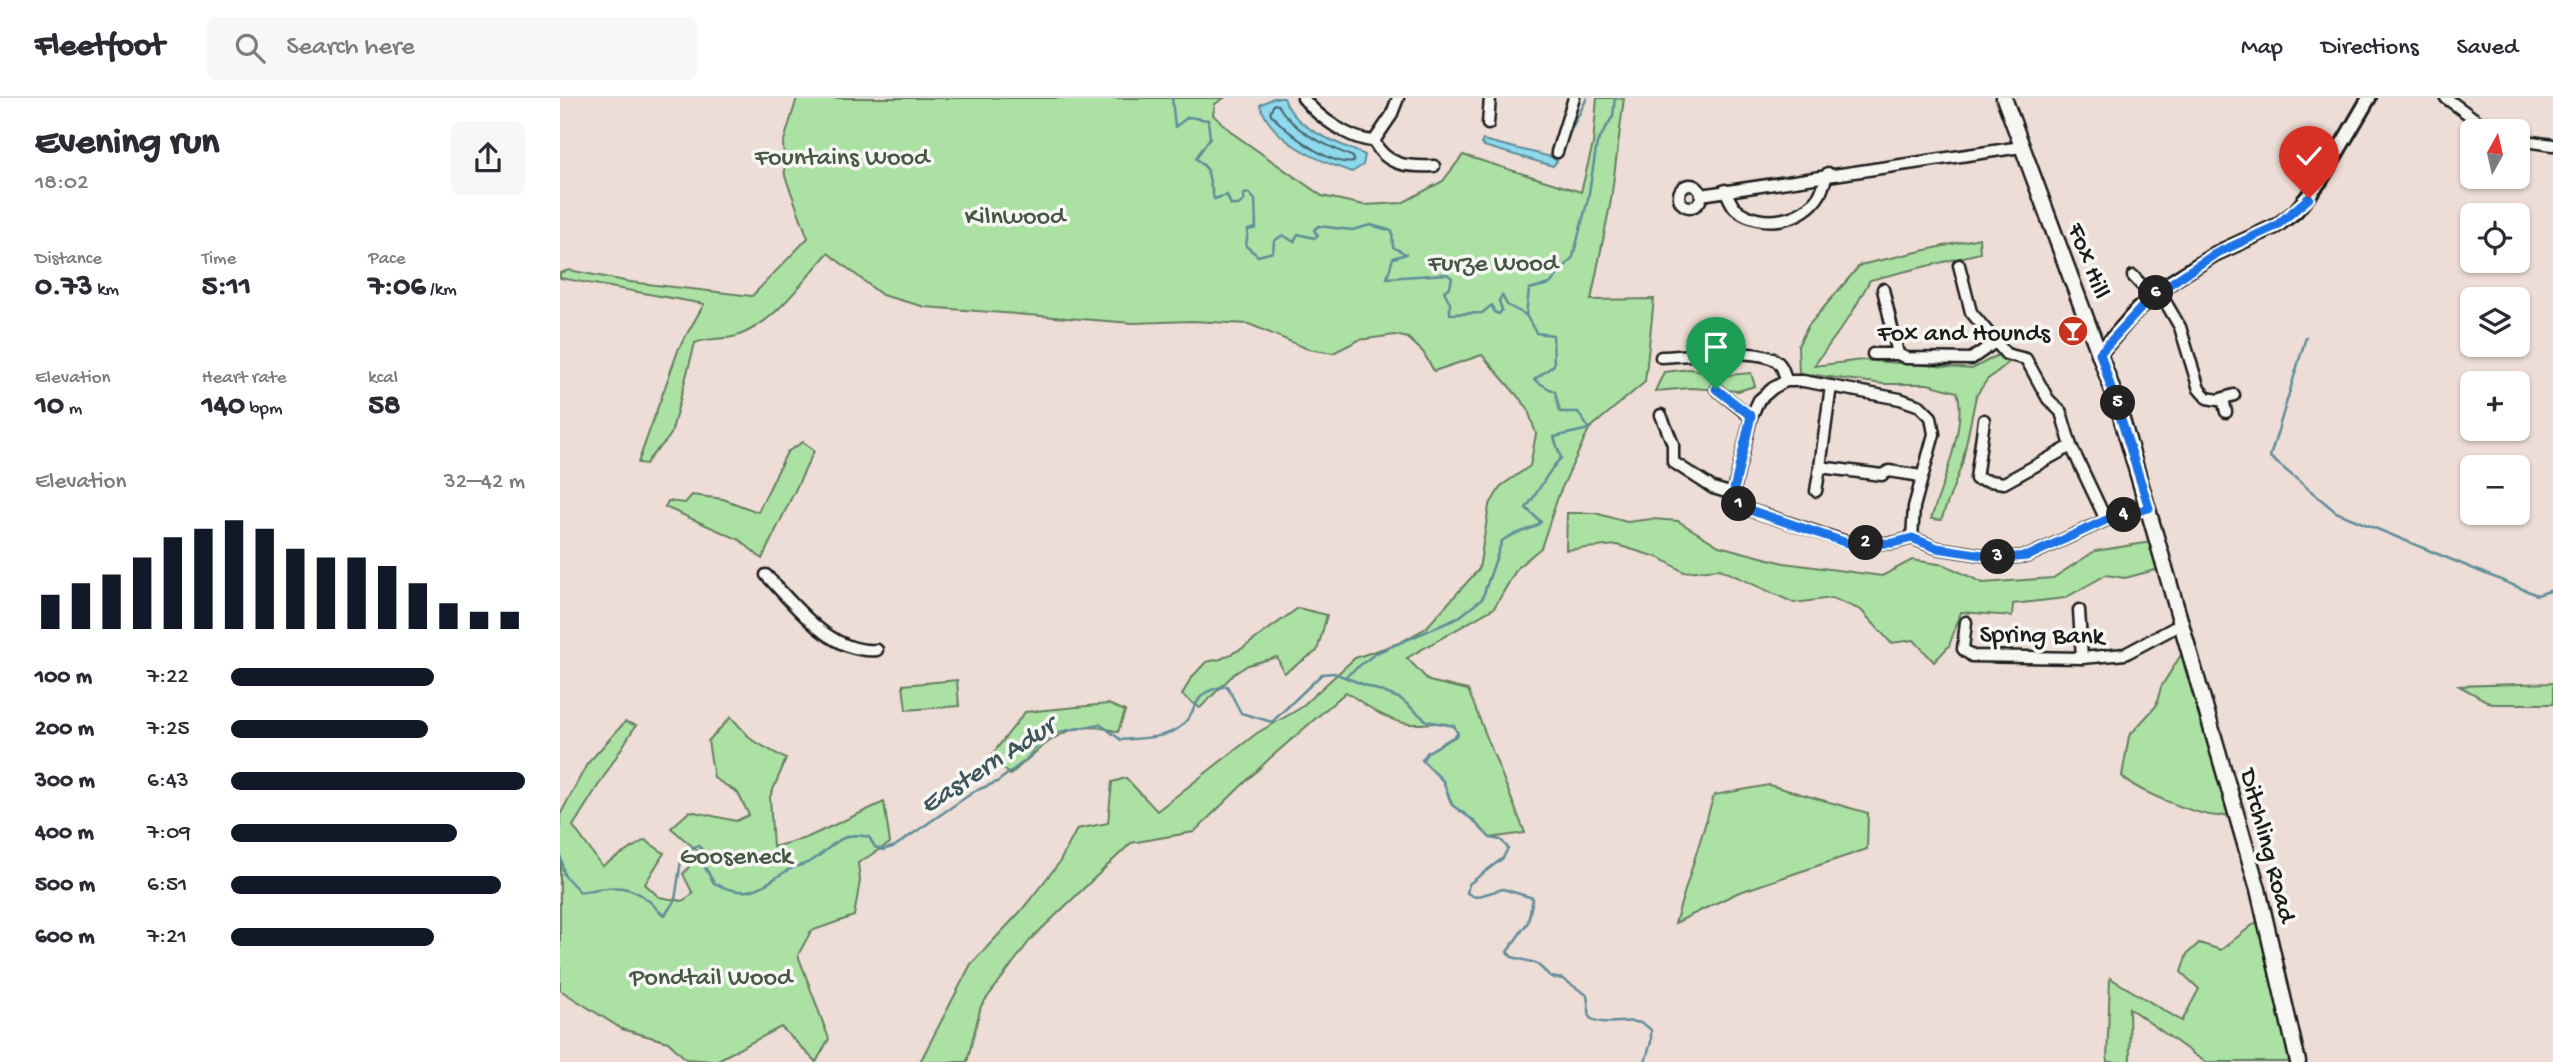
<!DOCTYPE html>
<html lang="en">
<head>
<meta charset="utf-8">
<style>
	body { margin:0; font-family:"Gochi Hand",sans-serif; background:#f7f7f7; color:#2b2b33; height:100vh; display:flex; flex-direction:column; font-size:26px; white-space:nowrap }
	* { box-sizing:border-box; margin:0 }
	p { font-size:23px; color:#7c7c81 }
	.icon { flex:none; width:38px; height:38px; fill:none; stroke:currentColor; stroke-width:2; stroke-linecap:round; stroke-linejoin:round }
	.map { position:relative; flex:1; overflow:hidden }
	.sheet { display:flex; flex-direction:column; background:#fff; width:560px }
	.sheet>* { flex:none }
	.needle { width:46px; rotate:8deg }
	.fabs { position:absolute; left:1900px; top:21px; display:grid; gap:14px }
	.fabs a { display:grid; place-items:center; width:70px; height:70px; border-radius:10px; background:#fff; box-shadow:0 2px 5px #0004; font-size:35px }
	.pin { position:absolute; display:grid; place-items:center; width:60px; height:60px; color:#fff; margin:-72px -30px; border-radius:50% 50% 50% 0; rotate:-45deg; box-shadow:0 0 7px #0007 }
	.pin .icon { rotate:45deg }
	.km { position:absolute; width:35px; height:35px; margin:-18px; border-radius:50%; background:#222; color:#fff; font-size:19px; line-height:35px; text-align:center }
	.round { display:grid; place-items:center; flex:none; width:74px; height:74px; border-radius:10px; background:#f7f7f7 }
	.overview { display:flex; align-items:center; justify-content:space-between; height:119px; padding:0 35px }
	h1 { font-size:38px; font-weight:800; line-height:52px }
	.metrics { display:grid; grid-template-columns:repeat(3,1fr); gap:10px; height:119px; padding:7px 35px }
	.metrics div { display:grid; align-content:center }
	.metrics b { font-size:30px; font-weight:800 }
	.metrics small { font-size:19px; font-weight:400 }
	.metrics p { font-size:19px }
	.chart { height:196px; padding:14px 35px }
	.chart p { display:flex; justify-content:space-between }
	.chart svg { width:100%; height:126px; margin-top:7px; stroke:#111827; stroke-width:6 }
	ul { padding:0 35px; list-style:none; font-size:23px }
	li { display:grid; grid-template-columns:112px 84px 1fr; align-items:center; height:52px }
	li i { height:18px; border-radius:9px; background:#111827 }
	header { display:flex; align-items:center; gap:42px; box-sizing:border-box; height:98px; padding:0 35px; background:#fff; border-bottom:2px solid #e1e1e2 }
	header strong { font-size:33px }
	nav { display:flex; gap:38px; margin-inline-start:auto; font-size:24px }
	.search { width:490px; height:63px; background:#f7f7f7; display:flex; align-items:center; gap:18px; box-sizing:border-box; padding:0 24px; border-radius:10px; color:#7c7c81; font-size:26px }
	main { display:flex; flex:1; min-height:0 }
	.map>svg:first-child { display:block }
</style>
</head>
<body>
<header>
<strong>Fleetfoot</strong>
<div class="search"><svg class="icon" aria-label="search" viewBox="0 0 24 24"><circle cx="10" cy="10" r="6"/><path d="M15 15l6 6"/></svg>Search here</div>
<nav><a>Map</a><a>Directions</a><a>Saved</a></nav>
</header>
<main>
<section class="sheet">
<div class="overview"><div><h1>Evening run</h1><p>18:02</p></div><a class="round"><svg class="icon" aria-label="share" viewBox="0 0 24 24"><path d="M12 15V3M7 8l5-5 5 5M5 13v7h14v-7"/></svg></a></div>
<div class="metrics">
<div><p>Distance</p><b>0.73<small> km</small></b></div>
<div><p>Time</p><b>5:11</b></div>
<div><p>Pace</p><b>7:06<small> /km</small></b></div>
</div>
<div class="metrics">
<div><p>Elevation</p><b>10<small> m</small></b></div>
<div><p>Heart rate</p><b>140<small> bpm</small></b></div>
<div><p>kcal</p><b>58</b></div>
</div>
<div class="chart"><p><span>Elevation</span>32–42 m</p>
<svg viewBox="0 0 160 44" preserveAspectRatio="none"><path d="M5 44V32M15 44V28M25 44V25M35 44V19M45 44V12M55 44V9M65 44V6M75 44V9M85 44V16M95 44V19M105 44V19M115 44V22M125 44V28M135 44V35M145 44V38M155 44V38"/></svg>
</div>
<ul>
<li><b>100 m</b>7:22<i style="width:69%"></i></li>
<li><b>200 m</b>7:25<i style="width:67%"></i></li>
<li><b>300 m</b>6:43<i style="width:100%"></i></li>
<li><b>400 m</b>7:09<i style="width:77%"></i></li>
<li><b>500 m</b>6:51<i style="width:92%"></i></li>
<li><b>600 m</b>7:21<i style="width:69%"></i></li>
</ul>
</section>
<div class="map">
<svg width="1993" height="964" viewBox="0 0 1993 964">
	<rect width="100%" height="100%" fill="#eeddd6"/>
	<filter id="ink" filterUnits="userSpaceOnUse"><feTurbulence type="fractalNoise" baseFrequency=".0143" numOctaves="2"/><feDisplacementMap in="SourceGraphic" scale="14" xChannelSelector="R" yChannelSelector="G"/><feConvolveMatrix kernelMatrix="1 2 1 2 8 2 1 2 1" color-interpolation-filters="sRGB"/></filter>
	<g filter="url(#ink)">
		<g fill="#ace1a4" stroke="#647e60" stroke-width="2">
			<path d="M237,0h427l-9,6 -2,11 22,20 87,61 42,9 38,-2 41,-22 20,-26 118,37 12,-48 4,-46h27l-13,102 -20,100 63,-1 -9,83 -56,47 -30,65 -18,54 -23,19 -24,41 -87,50 22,23 39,9 57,143 -35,5 -17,-18 -21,-15 -9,-24 -21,-21 6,-8 30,-17 -4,-9c-20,-6 -25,-1 -44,-2 -23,-2 -45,-20 -64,-32l-77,67 -75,73 -63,11 -100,96 -50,67 -14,56h-47l51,-98 49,-52 39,-49 18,-34 31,-6 4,-41 14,-4 31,33 100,-78 42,-24 56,-51 44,-15 27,-15 53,-59 10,-63 12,-20 29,-20 6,-32 -9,-27 -45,-52 -48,16 -11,-19 -15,-14 -13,-3 -36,5 -26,13 -25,-4 -59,-25 -57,-3 -59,2 -208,-16 -43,-12 -54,-42c-27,30 -52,69 -91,83 -13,4 -26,1 -42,7l-24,91c-7,12 -18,17 -25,30l-8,-1 41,-115 25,-44 -144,-26v-5l9,-3 61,12 122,14 56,-58 -23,-62 -2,-32z"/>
			<path d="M1419,140l1,15 -110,27 -18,33 -38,53 48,-6 110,9 26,-14 10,8 -21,17 -11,16 -14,68 -21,56 -10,-1c10,-32 37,-96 26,-127l-29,-8h-44l-85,-11 -1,-27 10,-20 52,-61z"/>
			<polygon points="1130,271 1169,277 1191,275 1195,288 1178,293 1130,290 1095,293 1104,274"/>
			<polygon points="243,344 254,353 202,461 180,442 105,409 108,403 125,405 132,397 163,401 198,414 227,354"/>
			<polygon points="1007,415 1035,415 1067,424 1092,421 1118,423 1159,448 1224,465 1322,478 1352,462 1385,467 1423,485 1493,480 1535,453 1592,444 1599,471 1565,480 1546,477 1505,500 1453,506 1452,518 1401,514 1389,548 1374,564 1354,542 1331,545 1301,512 1272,500 1234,505 1160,471 1124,474 1100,460 1057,447 1006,452"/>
			<polygon points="738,510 767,517 757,553 724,575 717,559 688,567 674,576 640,610 622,597 631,580 646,564 661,561 683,550"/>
			<path d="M1629,544l47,171c-5,1 -11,3 -17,3 -20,0 -84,-25 -97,-40l7,-40 27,-30 5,-19z"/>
			<polygon points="397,582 399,608 346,612 343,587"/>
			<polygon points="1993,585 1993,606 1932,606 1899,588"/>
			<path d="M548,606l17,7 -7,21c-49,-17 -74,13 -108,43l-19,-19 34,-44z"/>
			<polygon points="171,619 192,642 226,661 210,699 213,749 246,740 324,704 330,745 298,765 300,783 294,818 251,833 238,857 269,941 256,964 221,929 156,963 126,961 108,944 62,931 0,892 0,717 27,666 65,624 76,627 13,728 42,768 85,742 104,755 85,786 99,799 122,803 133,796 123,776 140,755 111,730 130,713 176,723 189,717 178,695 154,680 148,643"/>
			<polygon points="1209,687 1308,715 1307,751 1177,795 1115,825 1154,697"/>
			<polygon points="1704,818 1737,964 1645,964 1569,910 1570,964 1547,964 1550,880 1622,923 1639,891 1621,874 1627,856 1639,845 1661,852"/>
		</g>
		<g fill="#8dd9ed" stroke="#608d99" stroke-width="2">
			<path d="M713,0h11c11,32 52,44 81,57l-2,10 -11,7c-33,-11 -80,-30 -92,-67z"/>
			<polygon points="923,42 991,59 997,63 993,68 924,48 921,46"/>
		</g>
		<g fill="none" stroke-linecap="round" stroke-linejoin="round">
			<path stroke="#496870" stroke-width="2" d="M714,6l4,1c17,28 46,39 75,52l1,5c-24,5 -69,-31 -84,-49z"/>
			<g stroke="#608d99" stroke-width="2.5">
				<path d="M612,0l3,29 13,-10 20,3 2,18 -14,20 11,11 7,30 13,-4 4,10h7l6,-4v-7l5,-1 6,7 1,28 -8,2 -2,16 12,10 15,-4 1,-11 9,-6 11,7 4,-8 16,4 4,-2 -4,-6 4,-4 34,4 19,-5 21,6 1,16 13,7 -13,4 -6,20 60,-4 5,4 -2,9 -6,4 6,12v11l32,-1 10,-8 2,7 5,2 3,-4 -3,-9 3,-6 5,10 19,10 10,18 17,2 1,30 -20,15 21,12 5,20h18l11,17 -35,8 7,21c-13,12 -22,34 -35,50l15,14c-12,11 -27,9 -39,19l-20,58 -24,19 -82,35 -31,24"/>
				<polyline points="996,62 1027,0"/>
				<polyline points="966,217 969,191 990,186 1013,159 1028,101 1037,45 1053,18 1055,0"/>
				<polyline points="1746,239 1710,359 1776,414 1977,497 1993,492"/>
				<path d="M0,755l4,22 16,17c27,-4 46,-11 69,9 7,5 8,11 16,14l10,-15 7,-46 16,-9 5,6v13l11,19c35,18 46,4 74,-13 8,-4 17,-5 25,-10 21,-14 28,-30 56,-23l6,10 8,3 12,-4 80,-55 22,-9 29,-22 13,-17 20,-11 41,-8 21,16c18,-2 44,-1 59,-13 22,-18 8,-35 47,-41l14,27 31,9 50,-48 12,-1 67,26 26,22 27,5 4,8 -30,18 -6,8 21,21 9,24 21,15 17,18 11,2 7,8 -5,10 -34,26 -2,9 8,4 28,-8 30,9 -5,24 -21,30 5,5 24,6 15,14 12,2 24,16 3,23c21,12 44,-6 61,12v12l-6,20"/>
			</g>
			<g stroke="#1c1c1c" stroke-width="15">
				<g id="minor">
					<path d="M743,0c15,19 47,42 71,43l17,-25 7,-18"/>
					<polyline points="1886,0 1931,33"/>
					<polyline points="928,26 930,0"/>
					<polyline points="1958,42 1993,47"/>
					<path d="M814,43c12,25 34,26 60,25"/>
					<polyline points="997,54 1014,0"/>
					<circle cx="1130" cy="98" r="11"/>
					<path d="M1165,92c3,5 6,15 11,19 25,20 68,13 84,-15 3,-6 5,-14 8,-21"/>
					<polyline points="1141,97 1461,49"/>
					<polyline points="1399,167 1411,214 1446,256 1466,261 1488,301 1501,314 1511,348 1546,422"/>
					<polyline points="1573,178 1592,198"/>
					<polyline points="1323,191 1338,256"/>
					<polyline points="1599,193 1620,229 1639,291 1647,300 1658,302 1674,297"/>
					<polyline points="1313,256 1338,256 1346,260 1411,261 1434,245"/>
					<path d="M1101,259c27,-1 88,-9 112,2 9,4 11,13 13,22"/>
					<polyline points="1271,288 1260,369 1322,377 1329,373 1361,378"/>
					<polyline points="1156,291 1191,319"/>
					<polyline points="1663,301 1666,314"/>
					<polyline points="1101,317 1113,346 1113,364 1153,390 1173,396 1181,409 1290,445 1333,445 1352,440 1377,450 1442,460 1468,458 1546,422 1589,410"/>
					<polyline points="1424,322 1416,381 1444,385 1511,348"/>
					<polyline points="1256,393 1260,369"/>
					<polyline points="1173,396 1191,319 1199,302 1213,290 1226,283 1243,283 1340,301 1360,308 1371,319 1374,336 1354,409 1352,440"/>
					<path d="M206,477c30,31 64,79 111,75"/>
					<polyline points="1519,512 1522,560"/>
					<polyline points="1406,524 1403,551 1412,558 1522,560 1565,556 1623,525"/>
				</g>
			</g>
			<g stroke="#1c1c1c" stroke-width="18">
				<polyline id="tertiary" points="1540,255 1577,212 1611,184 1655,156 1716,128 1735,114 1761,82 1809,0"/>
			</g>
			<g stroke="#1c1c1c" stroke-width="19">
				<polyline id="secondary" points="1444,0 1556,301 1698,791 1738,964"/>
			</g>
			<use href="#minor" stroke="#f6f6f2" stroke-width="10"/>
			<use href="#tertiary" stroke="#f6f6f2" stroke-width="12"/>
			<use href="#secondary" stroke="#f6f6f2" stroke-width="14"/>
		</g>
	</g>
	<g fill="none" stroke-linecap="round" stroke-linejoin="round" filter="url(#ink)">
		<g stroke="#fff" stroke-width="14">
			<polyline id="route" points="1156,291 1191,318 1173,396 1181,409 1290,446 1333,445 1352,440 1377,450 1442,460 1468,458 1546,422 1589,410 1540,255 1592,198 1655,156 1716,128 1749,100"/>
		</g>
		<use href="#route" stroke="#1a73e8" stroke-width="9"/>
	</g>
	<defs>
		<g id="bar-disc" transform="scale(1.575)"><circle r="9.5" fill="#c8321e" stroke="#f6f6f2"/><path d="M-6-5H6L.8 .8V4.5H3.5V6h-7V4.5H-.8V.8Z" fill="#fff"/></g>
	</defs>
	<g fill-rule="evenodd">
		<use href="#bar-disc" x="1513" y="233"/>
	</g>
	<g text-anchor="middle" stroke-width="7" stroke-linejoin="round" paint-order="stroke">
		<g font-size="26" fill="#475745" stroke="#f6f6f2">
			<text x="282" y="66">Fountains Wood</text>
			<text x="455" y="125">Kilnwood</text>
			<text x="933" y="172">Furze Wood</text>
			<text x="176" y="765">Gooseneck</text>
			<text x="151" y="886">Pondtail Wood</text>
		</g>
		<g font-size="26" fill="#1c1c1c" stroke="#f6f6f2">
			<text transform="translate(1531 162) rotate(69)" y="9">Fox Hill</text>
			<text transform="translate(1482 535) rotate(1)" y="9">Spring Bank</text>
			<text transform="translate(1710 747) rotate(75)" y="9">Ditchling Road</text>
		</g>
		<g font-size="26" fill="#1c1c1c" stroke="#f6f6f2" text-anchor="end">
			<text x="1490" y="242">Fox and Hounds</text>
		</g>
		<g font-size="28" font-style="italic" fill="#3e555b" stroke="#f6f6f2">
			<text transform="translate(426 665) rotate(-33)" y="10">Eastern Adur</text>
		</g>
	</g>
</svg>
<div class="fabs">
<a><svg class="needle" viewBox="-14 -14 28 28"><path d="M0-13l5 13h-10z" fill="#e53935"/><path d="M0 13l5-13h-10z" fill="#7c7c81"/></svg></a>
<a><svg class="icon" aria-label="locate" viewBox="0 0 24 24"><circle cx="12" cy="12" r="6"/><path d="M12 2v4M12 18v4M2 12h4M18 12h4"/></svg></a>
<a><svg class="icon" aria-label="layers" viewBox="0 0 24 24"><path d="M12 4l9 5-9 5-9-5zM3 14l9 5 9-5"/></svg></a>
<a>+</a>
<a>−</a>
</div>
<div class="pin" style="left:1156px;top:291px;background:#1e9e55"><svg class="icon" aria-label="arrive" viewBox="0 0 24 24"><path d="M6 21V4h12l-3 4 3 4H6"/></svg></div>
<div class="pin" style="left:1749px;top:100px;background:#d93025"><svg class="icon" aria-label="check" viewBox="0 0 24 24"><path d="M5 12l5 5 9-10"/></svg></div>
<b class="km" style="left:1179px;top:406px">1</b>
<b class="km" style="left:1306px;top:445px">2</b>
<b class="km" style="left:1438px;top:459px">3</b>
<b class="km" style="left:1564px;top:417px">4</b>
<b class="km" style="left:1558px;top:305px">5</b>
<b class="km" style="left:1596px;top:195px">6</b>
</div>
</main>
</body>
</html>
